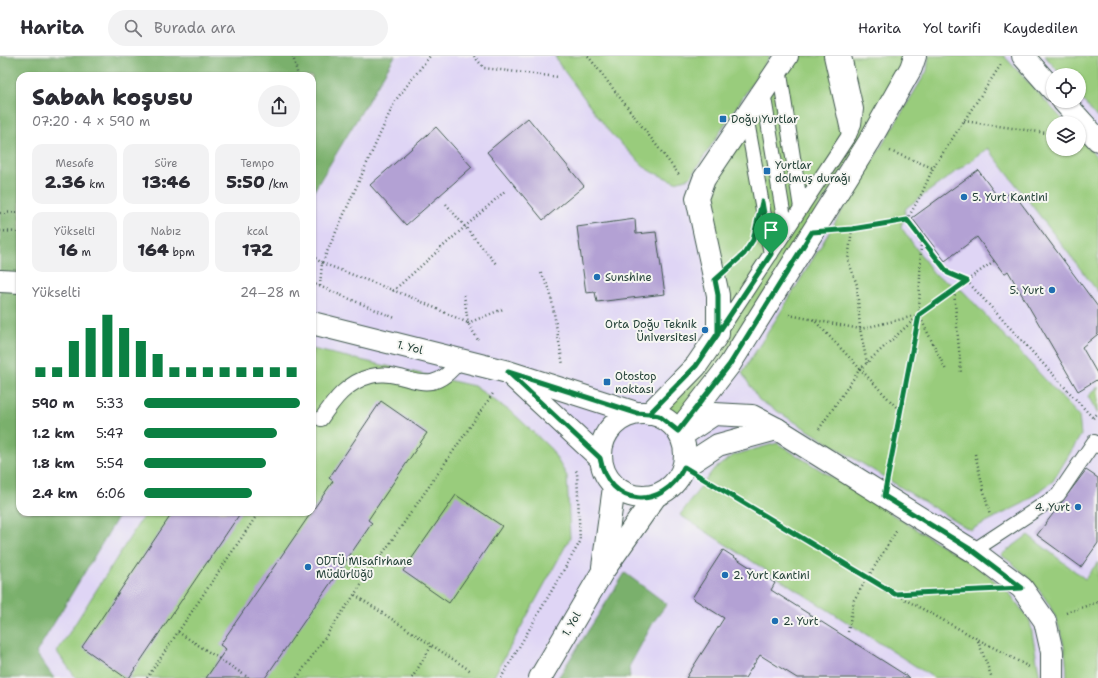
<!DOCTYPE html>
<html lang="tr">
<head>
<meta charset="utf-8">
<style>
	body { margin:0; font-family:"Shantell Sans",sans-serif; background:#f2f2f3; color:#2b2b33; height:100vh; display:flex; flex-direction:column; font-size:15px; white-space:nowrap }
	* { box-sizing:border-box; margin:0 }
	p { font-size:13px; color:#7c7c81 }
	.icon { flex:none; width:22px; height:22px; fill:none; stroke:currentColor; stroke-width:2; stroke-linecap:round; stroke-linejoin:round }
	.map { position:relative; flex:1; overflow:hidden }
	.panel { position:absolute; left:16px; top:16px; width:300px; height:444px; display:flex; flex-direction:column; background:#fff; border-radius:12px; box-shadow:0 1px 3px #0004 }
	.panel>* { flex:none }
	.buttons { position:absolute; left:1046px; top:12px; display:grid; gap:8px }
	.buttons a { display:grid; place-items:center; width:40px; height:40px; border-radius:50%; background:#fff; box-shadow:0 1px 3px #0004; font-size:20px }
	.pin { position:absolute; display:grid; place-items:center; width:34px; height:34px; color:#fff; margin:-41px -17px; border-radius:50% 50% 50% 0; rotate:-45deg; box-shadow:0 0 4px #0007 }
	.pin .icon { rotate:45deg }
	.round { display:grid; place-items:center; flex:none; width:42px; height:42px; border-radius:21px; background:#f2f2f3 }
	.head { display:flex; align-items:center; justify-content:space-between; height:68px; padding:0 16px }
	h1 { font-size:22px; font-weight:800; line-height:30px }
	.stats { display:grid; grid-template-columns:repeat(3,1fr); gap:6px; height:68px; padding:4px 16px }
	.stats div { display:grid; align-content:center; border-radius:10px; background:#f2f2f3; text-align:center }
	.stats b { font-size:17px; font-weight:800 }
	.stats small { font-size:11px; font-weight:400 }
	.stats p { font-size:11px }
	.chart { height:112px; padding:8px 16px }
	.chart p { display:flex; justify-content:space-between }
	.chart svg { width:100%; height:72px; margin-top:4px; stroke:#0b8043; stroke-width:6 }
	ul { padding:0 16px; list-style:none; font-size:13px }
	li { display:grid; grid-template-columns:64px 48px 1fr; align-items:center; height:30px }
	li i { height:10px; border-radius:5px; background:#0b8043 }
	header { display:flex; align-items:center; gap:24px; box-sizing:border-box; height:56px; padding:0 20px; background:#fff; border-bottom:1px solid #e1e1e2 }
	header strong { font-size:19px }
	nav { display:flex; gap:22px; margin-inline-start:auto; font-size:14px }
	.search { width:280px; height:36px; background:#f2f2f3; display:flex; align-items:center; gap:10px; box-sizing:border-box; padding:0 14px; border-radius:22px; color:#7c7c81; font-size:15px }
	.map>svg:first-child { display:block }
</style>
</head>
<body>
<header>
<strong>Harita</strong>
<div class="search"><svg class="icon" aria-label="search" viewBox="0 0 24 24"><circle cx="10" cy="10" r="6"/><path d="M15 15l6 6"/></svg>Burada ara</div>
<nav><a>Harita</a><a>Yol tarifi</a><a>Kaydedilen</a></nav>
</header>
<div class="map">
<svg width="1098" height="622" viewBox="0 0 1098 622">
	<rect width="100%" height="100%" fill="#f6f6f2"/>
	<filter id="ink" filterUnits="userSpaceOnUse"><feTurbulence type="fractalNoise" baseFrequency=".025" numOctaves="2"/><feDisplacementMap in="SourceGraphic" scale="8" xChannelSelector="R" yChannelSelector="G"/><feConvolveMatrix kernelMatrix="1 2 1 2 8 2 1 2 1" color-interpolation-filters="sRGB"/></filter>
	<filter id="wash" filterUnits="userSpaceOnUse"><feTurbulence type="fractalNoise" baseFrequency=".012" numOctaves="4" result="noise"/><feDisplacementMap in="SourceGraphic" scale="16" xChannelSelector="R" yChannelSelector="G"/><feGaussianBlur stdDeviation="0.9" result="paint"/><feColorMatrix in="noise" values="0 0 0 0 0 0 0 0 0 0 0 0 0 0 0 0 0 1.4 0 .05"/><feComposite in="paint" operator="in"/></filter>
	<g filter="url(#wash)">
		<rect width="100%" height="100%" fill="#f5eadb"/>
		<path fill="#dfd5f5" fill-rule="evenodd" d="M0,0h1098v622h-1098zM1053,19h26v26h-26zM20,20h292v436h-292zM1053,67h26v26h-26z"/>
		<g fill="#99cc7c" stroke="#5c8458">
			<polygon points="555,0 770,0 690,122 675,126 648,114 611,78 559,8"/>
			<polygon points="787,0 915,0 678,375 659,360 718,278 697,142"/>
			<polygon points="929,0 1004,0 1066,67 1053,67 1053,93 1079,93 1079,82 1098,102 1098,236 988,92 906,152 901,171 935,219 963,235 1079,360 1081,379 1053,425 1024,447 970,474 759,344 742,317 780,257 927,15"/>
			<polygon points="1045,0 1098,0 1098,63 1079,40 1079,19 1061,19"/>
			<polygon points="312,293 474,330 514,358 551,393 567,420 570,482 493,622 76,622 57,596 146,456 312,456"/>
			<polygon points="1098,331 1098,358 1088,340"/>
			<polygon points="777,387 985,516 1011,539 1030,565 1040,622 934,622 680,459 713,414 734,399"/>
			<path d="M1028,479l57,44 13,-17v116h-31c-1,-56 -21,-91 -66,-123z"/>
		</g>
		<g fill="#7ab06c" stroke="#4c7650">
			<polygon points="0,0 395,0 312,138 312,20 20,20 20,456 121,456 36,597 54,622 0,622"/>
			<polygon points="625,517 667,548 654,565 629,611 630,622 558,622"/>
		</g>
		<g id="blocks">
			<g fill="#b3a1d4">
				<polygon points="528,62 584,130 543,164 487,96"/>
				<polygon points="436,71 472,111 406,169 370,129"/>
				<polygon points="978,114 1000,144 1012,135 1098,251 1098,278 1082,291 1098,319 1098,323 1078,335 1008,215 1004,218 977,181 945,205 912,162"/>
				<polygon points="635,163 636,178 656,176 665,238 597,246 595,236 586,237 577,171"/>
				<polygon points="381,345 427,377 368,464 372,467 265,622 206,622 226,593 220,589 333,425 329,422"/>
				<polygon points="1086,414 1098,422 1098,487 1081,511 1037,479"/>
				<polygon points="456,439 502,470 449,547 403,515"/>
				<polygon points="173,456 241,456 129,622 126,622 82,591"/>
				<polygon points="723,494 775,527 771,534 910,622 797,622 760,599 745,622 686,622 724,562 692,542"/>
			</g>
		</g>
	</g>
	<g filter="url(#ink)">
		<use href="#blocks" fill-opacity="0" stroke="#3f574d" stroke-width="1"/>
		<g fill="none" stroke-linecap="round" stroke-linejoin="round">
			<g stroke="#3f574d" stroke-width="16">
				<g id="service">
					<polyline points="831,0 849,79"/>
					<polyline points="779,12 801,152"/>
					<polyline points="763,36 786,174"/>
					<polyline points="746,60 771,198"/>
					<polyline points="718,278 849,79 854,68 856,53 844,0"/>
					<path d="M321,363c13,-19 26,-37 50,-43 37,-9 56,29 89,-16"/>
					<polyline points="973,495 1058,439 1094,386 1098,390"/>
				</g>
			</g>
			<g stroke="#3f574d" stroke-width="24">
				<g id="minor">
					<polyline points="1023,0 1053,34"/>
					<polyline points="1063,45 1098,84"/>
					<polyline points="649,358 696,310 718,278 718,239 697,142 704,123 787,0"/>
					<polyline points="679,374 730,308 869,86 911,12 915,0"/>
					<polyline points="681,380 714,358 752,360 777,373 973,495 1022,532 1045,565 1052,596 1052,622"/>
					<polyline points="684,411 718,389 777,373"/>
				</g>
			</g>
			<g stroke="#3f574d" stroke-width="24">
				<g id="tertiary">
					<polyline points="0,225 20,226"/>
					<polyline points="312,267 508,316 636,357"/>
					<polyline points="511,319 600,402"/>
					<circle cx="643" cy="399" r="42"/>
					<polyline points="603,511 614,431"/>
					<polyline points="540,622 603,515 655,441"/>
				</g>
			</g>
			<g stroke="#3f574d" stroke-width="2.5" stroke-dasharray="1 3" stroke-linecap="butt">
				<polyline points="293,0 298,20"/>
				<polyline points="474,0 484,12 558,21"/>
				<polyline points="588,0 680,120"/>
				<polyline points="964,65 1053,78"/>
				<polyline points="890,95 933,112"/>
				<polyline points="446,148 497,209"/>
				<polyline points="0,157 20,156"/>
				<polyline points="842,173 907,164"/>
				<polyline points="852,173 848,204 857,229 860,273 867,307"/>
				<polyline points="0,175 20,176"/>
				<polyline points="921,183 948,217 967,225 1093,362"/>
				<polyline points="312,200 322,207 413,242 468,267 478,284"/>
				<polyline points="735,206 744,198 750,189"/>
				<polyline points="541,217 550,234 563,309"/>
				<polyline points="312,227 395,262"/>
				<polyline points="320,230 322,207 395,45 430,0"/>
				<polyline points="393,235 505,135"/>
				<polyline points="954,235 961,317"/>
				<polyline points="464,239 468,267 503,253"/>
				<polyline points="789,259 860,273 919,259 946,314"/>
				<polyline points="813,263 900,355"/>
				<polyline points="1093,362 1098,357"/>
				<polyline points="819,373 860,313 919,259 994,205"/>
				<polyline points="975,398 990,460"/>
				<polyline points="889,416 919,259 921,182 907,164 922,137 933,112 1002,7"/>
				<polyline points="706,424 895,538 1029,611"/>
				<polyline points="896,538 985,533"/>
				<polyline points="355,539 471,615"/>
				<polyline points="1066,557 1098,546"/>
				<polyline points="178,576 249,622"/>
				<polyline points="848,576 854,544 897,474"/>
				<polyline points="978,585 992,622"/>
				<polyline points="147,622 259,456"/>
				<polyline points="297,622 494,336"/>
				<polyline points="412,622 432,589"/>
				<polyline points="501,622 580,486 577,416 575,413"/>
			</g>
			<use href="#service" stroke="#fff" stroke-width="14"/>
			<use href="#minor" stroke="#fff" stroke-width="22"/>
			<use href="#tertiary" stroke="#fff" stroke-width="22"/>
		</g>
	</g>
	<g fill="none" stroke-linecap="round" stroke-linejoin="round" filter="url(#ink)">
		<g stroke="#fff" stroke-width="8">
			<path id="route" d="M771,198l-75,112 -47,48 -13,-1 -128,-41 92,86c9,49 63,54 84,9l211,127 127,-6 -49,-37 -89,-55 35,-181 48,-34 -19,-8 -41,-53 -55,9 -40,3 -82,132 -52,67 -19,-15 -10,-2 47,-48 22,-32v-39l-3,-15 29,-26 9,-14 9,-38 9,52"/>
		</g>
		<use href="#route" stroke="#0b8043" stroke-width="5"/>
	</g>
	<g fill="#1f6fb2" stroke="#f6f6f2" stroke-width="1.5">
		<rect x="719" y="59" width="8" height="8" rx="2"/>
		<rect x="763" y="111" width="8" height="8" rx="2"/>
		<circle cx="964" cy="141" r="4"/>
		<circle cx="597" cy="221" r="4"/>
		<circle cx="1052" cy="234" r="4"/>
		<circle cx="705" cy="274" r="4"/>
		<rect x="603" y="322" width="8" height="8" rx="2"/>
		<circle cx="1078" cy="451" r="4"/>
		<circle cx="308" cy="511" r="4"/>
		<circle cx="725" cy="519" r="4"/>
		<circle cx="775" cy="565" r="4"/>
	</g>
	<g text-anchor="middle" stroke-width="4" stroke-linejoin="round" paint-order="stroke">
		<g font-size="11" fill="#1f3d34" stroke="#f6f6f2" text-anchor="start">
			<text x="731" y="67">Doğu Yurtlar</text>
			<text x="775" y="113">Yurtlar<tspan x="775" dy="13">dolmuş durağı</tspan></text>
			<text x="972" y="145">5. Yurt Kantini</text>
			<text x="605" y="225">Sunshine</text>
			<text x="1044" y="238" text-anchor="end">5. Yurt</text>
			<text x="697" y="272" text-anchor="end">Orta Doğu Teknik<tspan x="697" dy="13">Üniversitesi</tspan></text>
			<text x="615" y="324">Otostop<tspan x="615" dy="13">noktası</tspan></text>
			<text x="1070" y="455" text-anchor="end">4. Yurt</text>
			<text x="316" y="509">ODTÜ Misafirhane<tspan x="316" dy="13">Müdürlüğü</tspan></text>
			<text x="733" y="523">2. Yurt Kantini</text>
			<text x="783" y="569">2. Yurt</text>
		</g>
		<g font-size="11" fill="#1f3d34" stroke="#f6f6f2">
			<text transform="translate(410 291) rotate(14)" y="4">1. Yol</text>
			<text transform="translate(571 568) rotate(-60)" y="4">1. Yol</text>
		</g>
	</g>
</svg>
<div class="buttons">
<a><svg class="icon" aria-label="locate" viewBox="0 0 24 24"><circle cx="12" cy="12" r="6"/><path d="M12 2v4M12 18v4M2 12h4M18 12h4"/></svg></a>
<a><svg class="icon" aria-label="layers" viewBox="0 0 24 24"><path d="M12 4l9 5-9 5-9-5zM3 14l9 5 9-5"/></svg></a>
</div>
<div class="pin" style="left:771px;top:198px;background:#1e9e55"><svg class="icon" aria-label="arrive" viewBox="0 0 24 24"><path d="M6 21V4h12l-3 4 3 4H6"/></svg></div>
<section class="panel">
<div class="head"><div><h1>Sabah koşusu</h1><p>07:20 · 4 × 590 m</p></div><a class="round"><svg class="icon" aria-label="share" viewBox="0 0 24 24"><path d="M12 15V3M7 8l5-5 5 5M5 13v7h14v-7"/></svg></a></div>
<div class="stats">
<div><p>Mesafe</p><b>2.36<small> km</small></b></div>
<div><p>Süre</p><b>13:46</b></div>
<div><p>Tempo</p><b>5:50<small> /km</small></b></div>
</div>
<div class="stats">
<div><p>Yükselti</p><b>16<small> m</small></b></div>
<div><p>Nabız</p><b>164<small> bpm</small></b></div>
<div><p>kcal</p><b>172</b></div>
</div>
<div class="chart"><p><span>Yükselti</span>24–28 m</p>
<svg viewBox="0 0 160 44" preserveAspectRatio="none"><path d="M5 44V38M15 44V38M25 44V22M35 44V14M45 44V6M55 44V14M65 44V22M75 44V30M85 44V38M95 44V38M105 44V38M115 44V38M125 44V38M135 44V38M145 44V38M155 44V38"/></svg>
</div>
<ul>
<li><b>590 m</b>5:33<i style="width:100%"></i></li>
<li><b>1.2 km</b>5:47<i style="width:85%"></i></li>
<li><b>1.8 km</b>5:54<i style="width:78%"></i></li>
<li><b>2.4 km</b>6:06<i style="width:69%"></i></li>
</ul>
</section>
</div>
</body>
</html>
